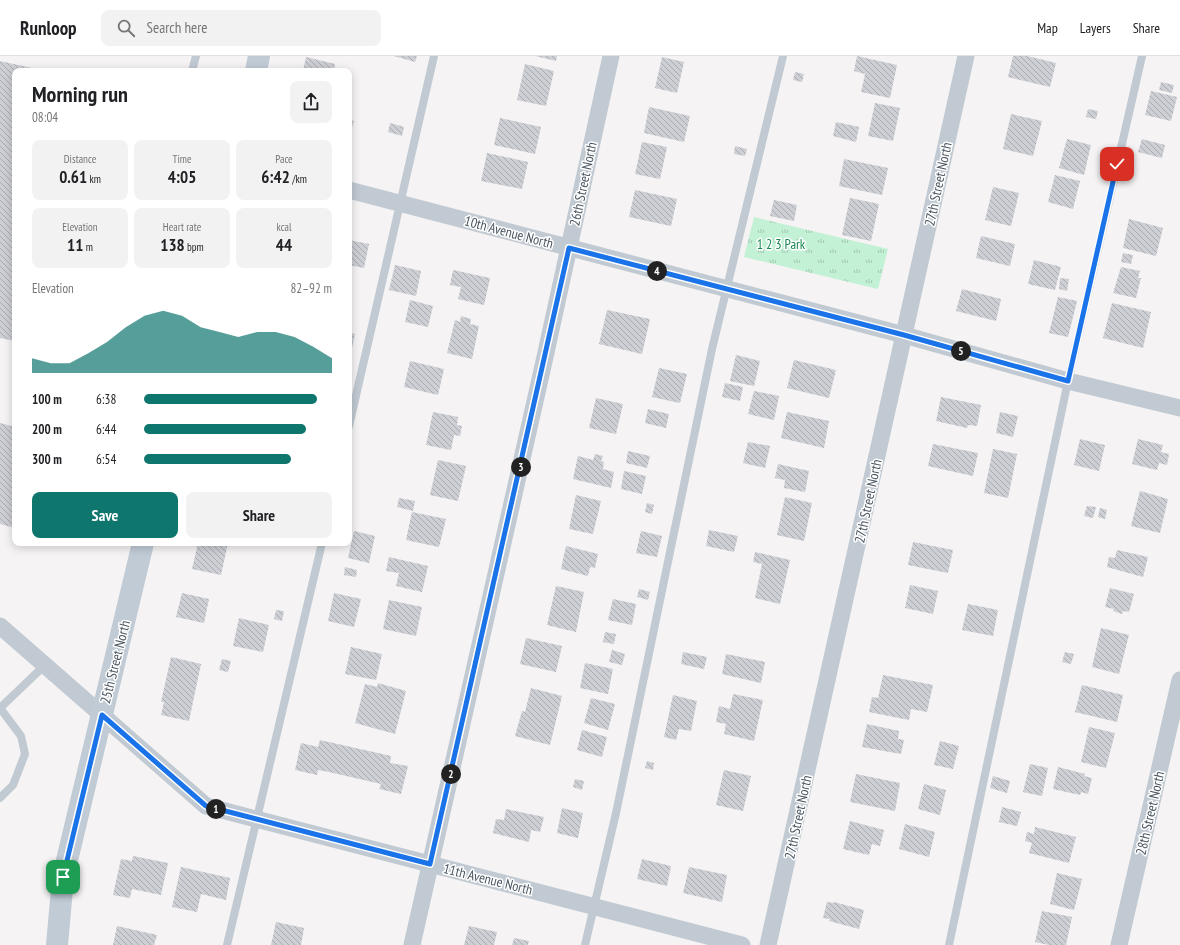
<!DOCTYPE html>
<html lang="en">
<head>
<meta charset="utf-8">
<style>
	body { margin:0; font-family:"PT Sans Narrow",sans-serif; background:#f2f2f2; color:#202124; height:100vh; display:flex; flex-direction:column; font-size:15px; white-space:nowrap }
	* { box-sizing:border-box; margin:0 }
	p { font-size:13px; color:#757577 }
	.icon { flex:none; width:22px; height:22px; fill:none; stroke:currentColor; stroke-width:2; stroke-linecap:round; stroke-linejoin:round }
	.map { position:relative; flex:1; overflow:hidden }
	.drawer { position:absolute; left:12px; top:12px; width:340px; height:478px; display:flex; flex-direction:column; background:#fff; border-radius:8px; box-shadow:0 2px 10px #0003 }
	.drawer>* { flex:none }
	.pin { position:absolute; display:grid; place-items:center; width:34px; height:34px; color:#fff; margin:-17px; border-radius:8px; box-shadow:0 2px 6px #0006 }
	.km { position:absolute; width:20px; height:20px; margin:-10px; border-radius:50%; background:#222; color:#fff; font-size:11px; line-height:20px; text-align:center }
	.round { display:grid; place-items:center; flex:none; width:42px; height:42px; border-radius:8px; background:#f2f2f2 }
	.headline { display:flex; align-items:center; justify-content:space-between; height:68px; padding:0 20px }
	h1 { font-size:22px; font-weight:700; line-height:30px }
	.metrics { display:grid; grid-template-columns:repeat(3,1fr); gap:6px; height:68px; padding:4px 20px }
	.metrics div { display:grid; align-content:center; border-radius:8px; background:#f2f2f2; text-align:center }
	.metrics b { font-size:17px; font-weight:700 }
	.metrics small { font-size:11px; font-weight:400 }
	.metrics p { font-size:11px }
	.chart { height:112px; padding:8px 20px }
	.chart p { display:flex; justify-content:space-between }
	.chart svg { width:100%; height:72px; margin-top:4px; fill:#0f766e; opacity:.7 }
	.cta { display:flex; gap:8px; margin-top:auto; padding:8px 20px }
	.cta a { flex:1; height:46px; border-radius:8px; background:#0f766e; color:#fff; font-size:16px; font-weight:700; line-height:46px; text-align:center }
	.cta a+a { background:#f2f2f2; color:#202124 }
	ul { padding:0 20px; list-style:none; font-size:13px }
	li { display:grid; grid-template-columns:64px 48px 1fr; align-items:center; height:30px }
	li i { height:10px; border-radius:5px; background:#0f766e }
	header { display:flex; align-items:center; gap:24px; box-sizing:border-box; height:56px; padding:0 20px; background:#fff; border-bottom:1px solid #e0e0e0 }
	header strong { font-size:19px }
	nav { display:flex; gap:22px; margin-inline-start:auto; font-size:14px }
	.search { width:280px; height:36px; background:#f2f2f2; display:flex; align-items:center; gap:10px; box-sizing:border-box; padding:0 14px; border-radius:8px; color:#757577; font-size:15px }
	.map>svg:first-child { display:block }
</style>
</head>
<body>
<header>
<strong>Runloop</strong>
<div class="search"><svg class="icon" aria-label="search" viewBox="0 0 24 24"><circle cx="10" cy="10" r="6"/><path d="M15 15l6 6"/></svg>Search here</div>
<nav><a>Map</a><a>Layers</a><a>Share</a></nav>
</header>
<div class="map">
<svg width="1180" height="889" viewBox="0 0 1180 889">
	<defs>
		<pattern id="grass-tufts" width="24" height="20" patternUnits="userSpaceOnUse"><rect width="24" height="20" fill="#c3f1d5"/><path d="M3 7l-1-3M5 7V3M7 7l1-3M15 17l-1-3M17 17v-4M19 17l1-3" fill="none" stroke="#a0c6b0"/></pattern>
		<pattern id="building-back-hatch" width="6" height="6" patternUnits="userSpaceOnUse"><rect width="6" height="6" fill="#cdcfd5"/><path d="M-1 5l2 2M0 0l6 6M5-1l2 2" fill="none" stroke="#a8abb0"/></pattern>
	</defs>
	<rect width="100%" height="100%" fill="#f5f3f3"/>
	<polygon fill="url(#grass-tufts)" points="754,161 888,193 878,233 744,201"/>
	<g fill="url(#building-back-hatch)">
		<polygon points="394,0 417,0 415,6"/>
		<polygon points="535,0 557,0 556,5"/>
		<polygon points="857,0 897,9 890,42 861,36 865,18 854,15"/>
		<polygon points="1013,0 1027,0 1056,7 1050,31 1008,21"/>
		<polygon points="306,1 335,8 334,15 303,15"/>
		<polygon points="662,1 684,6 677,37 655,32"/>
		<polygon points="0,5 41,14 15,15 15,285 0,282"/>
		<polygon points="525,8 554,15 546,50 517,44"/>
		<polygon points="795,16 804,18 802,26 793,24"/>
		<polygon points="1161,26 1174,29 1172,37 1159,34"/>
		<polygon points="1151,35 1177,41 1171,65 1145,59"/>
		<polygon points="875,47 900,52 893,85 868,80"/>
		<polygon points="649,51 690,60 684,86 644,77"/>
		<polygon points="1088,53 1098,55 1096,63 1086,61"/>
		<polygon points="1011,58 1042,65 1033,100 1003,93"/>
		<polygon points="500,62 541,71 535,98 494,89"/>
		<polygon points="349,64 354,65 349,81"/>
		<polygon points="836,66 859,71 856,86 833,80"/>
		<polygon points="390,67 404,71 402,80 388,76"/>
		<polygon points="1067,83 1091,89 1084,119 1059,112"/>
		<polygon points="1142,83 1165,89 1162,102 1138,96"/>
		<polygon points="642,86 667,91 660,123 635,118"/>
		<polygon points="735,90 747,93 745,100 734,98"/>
		<polygon points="487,97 528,106 522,133 481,125"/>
		<polygon points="844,103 888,112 882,139 839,130"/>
		<polygon points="1055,119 1080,125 1073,153 1048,146"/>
		<polygon points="993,131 1019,137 1011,170 985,164"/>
		<polygon points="635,134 677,143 671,170 629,161"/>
		<polygon points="850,142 879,148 871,185 842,179"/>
		<polygon points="774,144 797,149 794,165 770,160"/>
		<polygon points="1129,163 1163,172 1156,200 1123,192"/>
		<polygon points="981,180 1015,188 1010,210 976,202"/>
		<polygon points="349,184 369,188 364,212 349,209"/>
		<polygon points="1123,197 1133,199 1131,208 1121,206"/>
		<polygon points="1034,204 1061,211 1055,234 1028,228"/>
		<polygon points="395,209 421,215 416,240 389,234"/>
		<polygon points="1121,211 1140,215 1138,222 1141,222 1136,242 1113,237"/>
		<polygon points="453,214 490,222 484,249 458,243 461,231 450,229"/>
		<polygon points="1060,222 1069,223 1067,235 1059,233"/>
		<polygon points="962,233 1001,243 996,265 956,255"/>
		<polygon points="1058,241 1077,245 1068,281 1049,277"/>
		<polygon points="410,244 433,250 428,271 405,266"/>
		<polygon points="1112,247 1151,256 1143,292 1103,282"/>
		<polygon points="607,254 650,263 642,298 599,288"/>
		<polygon points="461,260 471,263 470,268 479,270 472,303 447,297 455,264 460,266"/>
		<polygon points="349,276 355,278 350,302 349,302"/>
		<polygon points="736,299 760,305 754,330 730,325"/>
		<polygon points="794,304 836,314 829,342 787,332"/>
		<polygon points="410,305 444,313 438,339 404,331"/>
		<polygon points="659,312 687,318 680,347 652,341"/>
		<polygon points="725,327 743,331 740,345 722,341"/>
		<polygon points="754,335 779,340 774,364 748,358"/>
		<polygon points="941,341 981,349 977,370 968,369 967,372 936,365"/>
		<polygon points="596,342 623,348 616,378 589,372"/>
		<polygon points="648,353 669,358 666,372 645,367"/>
		<polygon points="433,356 458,361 457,369 462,370 460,380 454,379 451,394 426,389"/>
		<polygon points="787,356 829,365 824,392 781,382"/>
		<polygon points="1000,356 1018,360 1013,381 996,377"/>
		<polygon points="0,367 15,371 15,472 0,468"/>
		<polygon points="1080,383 1105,389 1099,415 1074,409"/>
		<polygon points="1138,383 1163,389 1161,396 1169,398 1167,409 1159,407 1157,414 1132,408"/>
		<polygon points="748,386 770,390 765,412 743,407"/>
		<polygon points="933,388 978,397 973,420 928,410"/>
		<polygon points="993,393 1017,398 1008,442 984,437"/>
		<polygon points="628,395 650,400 647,412 626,407"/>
		<polygon points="595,398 603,400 601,405 604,406 603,413 614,416 611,432 573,423 578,400 593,404"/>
		<polygon points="438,404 466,410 458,445 430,439"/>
		<polygon points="778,408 809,415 805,436 784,432 785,424 775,422"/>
		<polygon points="624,415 646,420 642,438 621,433"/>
		<polygon points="1140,435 1168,443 1160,477 1131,470"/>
		<polygon points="576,439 601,445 593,478 569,473"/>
		<polygon points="785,441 812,447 804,485 777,479"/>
		<polygon points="399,442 415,445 413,455 397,451"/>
		<polygon points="647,447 654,449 652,458 645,456"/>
		<polygon points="1087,450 1096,451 1093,462 1084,460"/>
		<polygon points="1100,452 1107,454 1105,463 1098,461"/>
		<polygon points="412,456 446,463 439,491 406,484"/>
		<polygon points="709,474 738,480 734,496 706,490"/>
		<polygon points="354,475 375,480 369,507 348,502"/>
		<polygon points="641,475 662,480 657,501 636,497"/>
		<polygon points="913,486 953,494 948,517 908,509"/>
		<polygon points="198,487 228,487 221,519 192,513"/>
		<polygon points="566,490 598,498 595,512 590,511 588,520 561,513"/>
		<polygon points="1117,494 1148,501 1143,521 1107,511 1109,501 1115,502"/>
		<polygon points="755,496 790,504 780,548 755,542 762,508 753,506"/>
		<polygon points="389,501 428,510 422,536 396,530 399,517 386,515"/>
		<polygon points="345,511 357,514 356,521 344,519"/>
		<polygon points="910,529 938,535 933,558 905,552"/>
		<polygon points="556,530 584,536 576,576 547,569"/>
		<polygon points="1110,532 1134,538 1129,556 1123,555 1122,558 1113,555 1114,553 1105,551"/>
		<polygon points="639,533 650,536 648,544 637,541"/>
		<polygon points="182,537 209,543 204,567 176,561"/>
		<polygon points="334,537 361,543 354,571 328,565"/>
		<polygon points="613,543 636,548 632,569 608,564"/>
		<polygon points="389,544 422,551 416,580 383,573"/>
		<polygon points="968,548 998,554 993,580 962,574"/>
		<polygon points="276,554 284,555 282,565 274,563"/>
		<polygon points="239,562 269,569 263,596 233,590"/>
		<polygon points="1101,572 1129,579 1119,618 1092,611"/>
		<polygon points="605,576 616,578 614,588 603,586"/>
		<polygon points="526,582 562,590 556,616 520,608"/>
		<polygon points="351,591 382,598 376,624 345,618"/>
		<polygon points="612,594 625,598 622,609 609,606"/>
		<polygon points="683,596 707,601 704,613 681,608"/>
		<polygon points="1065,596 1074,598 1071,608 1062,606"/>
		<polygon points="726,598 765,606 761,627 722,618"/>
		<polygon points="171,601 201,608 189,665 161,659 164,646 161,646"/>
		<polygon points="222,603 231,605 228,616 219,614"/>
		<polygon points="585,607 613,613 608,638 580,632"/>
		<polygon points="883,619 933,629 927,656 911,653 909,664 869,656 872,641 878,642"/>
		<polygon points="378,627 406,635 395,678 355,667 365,628 377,631"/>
		<polygon points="1082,629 1123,639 1117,666 1075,656"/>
		<polygon points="531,632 562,640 550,689 515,680 522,655 525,656"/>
		<polygon points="733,638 763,644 754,685 724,678 726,668 716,666 719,650 730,653"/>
		<polygon points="673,639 697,645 691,675 679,673 676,684 664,681"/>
		<polygon points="591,642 615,648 608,674 584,667"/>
		<polygon points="867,668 899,675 898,683 904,684 901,698 862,691"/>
		<polygon points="1089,671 1115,677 1106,712 1081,706"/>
		<polygon points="582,674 607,681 602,701 577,694"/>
		<polygon points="320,684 391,700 390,707 408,710 401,738 379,733 381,728 329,716 318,714 317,719 295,714 301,687 318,691"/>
		<polygon points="940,685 959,690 953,713 934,709"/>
		<polygon points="647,705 654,707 653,714 645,712"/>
		<polygon points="1030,708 1048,712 1042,740 1023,736"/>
		<polygon points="1058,711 1085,718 1084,720 1092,722 1088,738 1081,736 1080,739 1053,733"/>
		<polygon points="724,714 751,720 743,755 716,749"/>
		<polygon points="856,718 900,727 895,755 850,746"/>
		<polygon points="993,720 1010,725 1007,737 990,732"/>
		<polygon points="575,723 584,725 582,734 573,731"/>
		<polygon points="924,728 946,734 940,759 918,753"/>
		<polygon points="1002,751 1021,756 1017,770 999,766"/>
		<polygon points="562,752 583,757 578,782 557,777"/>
		<polygon points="506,753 544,761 540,776 531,774 529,786 493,777 496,763 504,764"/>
		<polygon points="850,765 884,774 880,790 872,788 869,799 843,793"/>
		<polygon points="905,768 935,776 929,801 899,793"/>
		<polygon points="1035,771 1076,781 1069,807 1029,797 1032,787 1025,785 1027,776 1034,778"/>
		<polygon points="133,800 168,807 161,839 132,833 130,842 113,839 121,803 132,805"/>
		<polygon points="642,803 671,810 667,830 637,823"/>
		<polygon points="181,811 230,822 226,844 201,838 197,856 172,851"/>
		<polygon points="689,811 727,819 722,846 683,837"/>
		<polygon points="1057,817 1082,823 1074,854 1050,848"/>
		<polygon points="827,846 834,847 834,846 864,854 859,873 829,865 830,863 823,862"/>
		<polygon points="1042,855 1072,861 1066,889 1049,889 1035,886"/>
		<polygon points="276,866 304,872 301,889 271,889"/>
		<polygon points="117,870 157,879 154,889 113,889"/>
		<polygon points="469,870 497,876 494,889 464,889"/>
		<polygon points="514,882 529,885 528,889 512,889"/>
	</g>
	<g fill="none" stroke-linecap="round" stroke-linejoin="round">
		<g stroke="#c1cad2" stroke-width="8">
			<polyline points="192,15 196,0"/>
			<polyline points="349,370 434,0"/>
			<polyline points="0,742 13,729 25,698 21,680 0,652 45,609"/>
			<polyline points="227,889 322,487"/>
			<polyline points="585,889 616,757 712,293 783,0"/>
			<polyline points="949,889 1068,325 1142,0"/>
		</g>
		<g stroke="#c1cad2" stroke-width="17">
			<polyline points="349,134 904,279 1068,325 1180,352"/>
			<polyline points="0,570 206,750 742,889"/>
			<polyline points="412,889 543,310 611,0"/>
			<polyline points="768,889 966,0"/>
			<polyline points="1119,889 1180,624"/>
		</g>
		<g stroke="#c1cbd6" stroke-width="22">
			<polyline points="256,15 259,0"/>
			<polyline points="57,889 63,821 143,487"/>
		</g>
	</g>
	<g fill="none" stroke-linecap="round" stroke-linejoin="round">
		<g stroke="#fff" stroke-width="8">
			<polyline id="route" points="63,821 102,659 206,750 430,808 569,192 904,279 1068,325 1117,108"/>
		</g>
		<use href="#route" stroke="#1a73e8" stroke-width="5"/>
	</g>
	<g text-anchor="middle" stroke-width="3" stroke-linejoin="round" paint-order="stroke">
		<g font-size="14" fill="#4a5661" stroke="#fff">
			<text transform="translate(583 128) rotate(-78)" y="5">26th Street North</text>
			<text transform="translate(938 128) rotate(-78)" y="5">27th Street North</text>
			<text transform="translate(509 176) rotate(15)" y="5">10th Avenue North</text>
			<text transform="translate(868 445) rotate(-78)" y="5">27th Street North</text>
			<text transform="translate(115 606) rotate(-76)" y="5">25th Street North</text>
			<text transform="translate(1150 757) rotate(-77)" y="5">28th Street North</text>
			<text transform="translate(798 761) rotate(-78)" y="5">27th Street North</text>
			<text transform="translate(488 823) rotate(14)" y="5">11th Avenue North</text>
		</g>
		<g font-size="14" fill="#17864f" stroke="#fff">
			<text x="781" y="193">1 2 3 Park</text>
		</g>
	</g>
</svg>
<div class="pin" style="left:63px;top:821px;background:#1e9e55"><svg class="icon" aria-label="arrive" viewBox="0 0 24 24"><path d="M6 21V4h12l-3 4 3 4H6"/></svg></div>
<div class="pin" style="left:1117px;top:108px;background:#d93025"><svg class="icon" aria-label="check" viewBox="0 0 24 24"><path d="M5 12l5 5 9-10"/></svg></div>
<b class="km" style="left:216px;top:753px">1</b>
<b class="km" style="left:451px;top:718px">2</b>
<b class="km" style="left:521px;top:411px">3</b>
<b class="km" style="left:657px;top:215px">4</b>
<b class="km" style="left:961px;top:295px">5</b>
<section class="drawer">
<div class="headline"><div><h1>Morning run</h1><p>08:04</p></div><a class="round"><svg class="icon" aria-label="share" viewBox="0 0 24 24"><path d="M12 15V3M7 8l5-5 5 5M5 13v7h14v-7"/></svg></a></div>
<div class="metrics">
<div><p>Distance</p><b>0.61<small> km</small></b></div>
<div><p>Time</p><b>4:05</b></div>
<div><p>Pace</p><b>6:42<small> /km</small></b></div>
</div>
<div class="metrics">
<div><p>Elevation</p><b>11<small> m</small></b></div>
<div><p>Heart rate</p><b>138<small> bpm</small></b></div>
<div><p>kcal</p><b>44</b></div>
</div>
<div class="chart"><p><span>Elevation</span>82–92 m</p>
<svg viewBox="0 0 160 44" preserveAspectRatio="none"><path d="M0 44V35L10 38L20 38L30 32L40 25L50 16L60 9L70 6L80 9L90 16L100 19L110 22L120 19L130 19L140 22L150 28L160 35V44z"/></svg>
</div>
<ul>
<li><b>100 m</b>6:38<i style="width:92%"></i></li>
<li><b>200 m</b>6:44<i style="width:86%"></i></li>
<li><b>300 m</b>6:54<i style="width:78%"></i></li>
</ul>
<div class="cta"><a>Save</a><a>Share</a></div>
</section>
</div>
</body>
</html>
